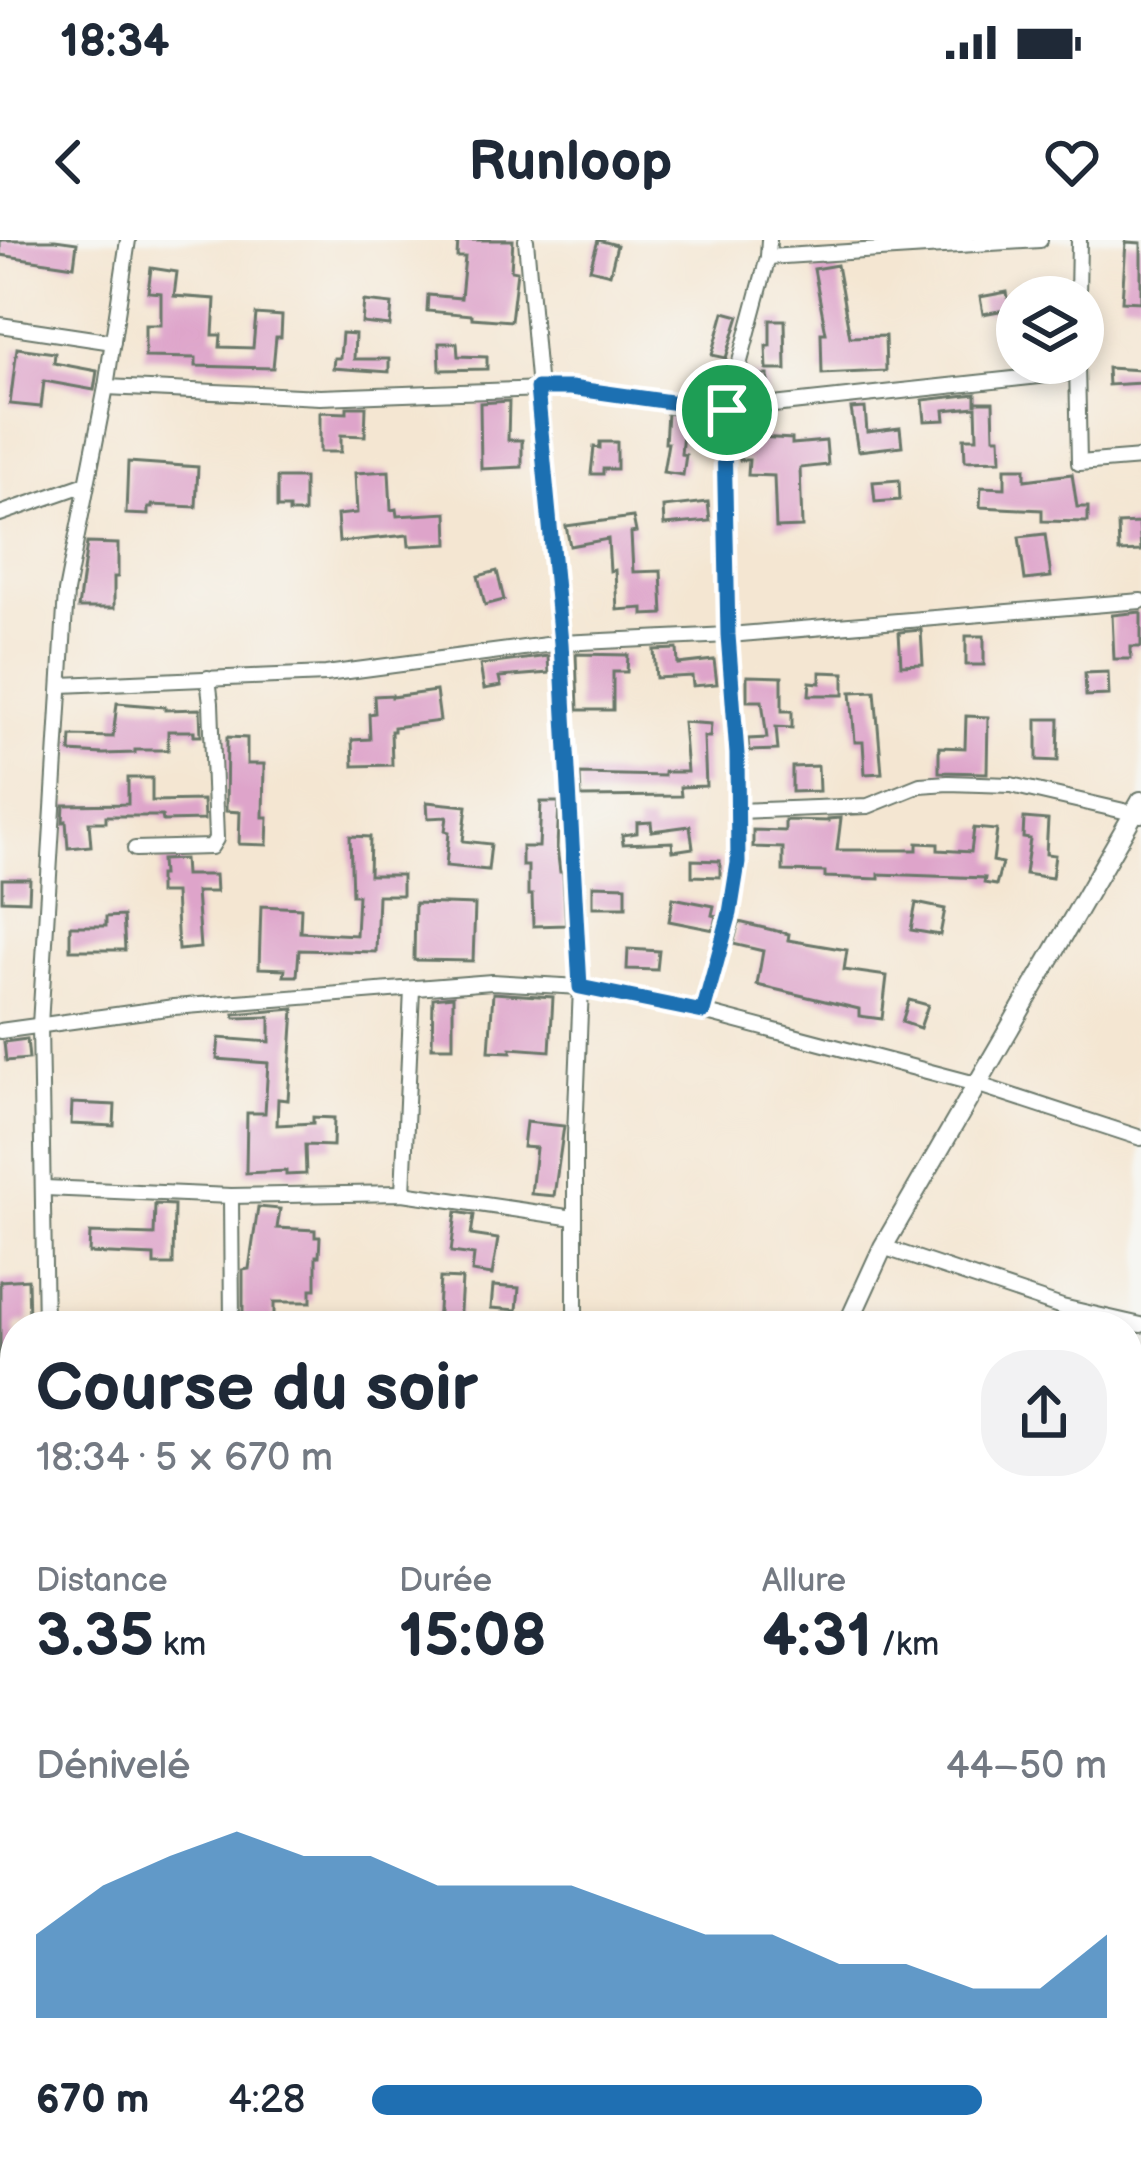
<!DOCTYPE html>
<html lang="fr">
<head>
<meta charset="utf-8">
<style>
	body { margin:0; font-family:"Balsamiq Sans",sans-serif; background:#f2f2f3; color:#1f2937; height:100vh; display:flex; flex-direction:column; font-size:45px; white-space:nowrap }
	* { box-sizing:border-box; margin:0 }
	p { font-size:39px; color:#747a83 }
	.icon { flex:none; width:66px; height:66px; fill:none; stroke:currentColor; stroke-width:2; stroke-linecap:round; stroke-linejoin:round }
	.map { position:relative; flex:1; overflow:hidden }
	.side { position:absolute; left:0px; top:1071px; width:1143px; height:861px; display:flex; flex-direction:column; background:#fff; border-radius:48px 48px 0 0; box-shadow:0 6px 18px #0003 }
	.side>* { flex:none }
	.fabs { position:absolute; left:996px; top:36px; display:grid; gap:24px }
	.fabs a { display:grid; place-items:center; width:108px; height:108px; border-radius:50%; background:#fff; box-shadow:0 6px 18px #0003; font-size:60px }
	.pin { position:absolute; display:grid; place-items:center; width:102px; height:102px; color:#fff; margin:-51px; border:6px solid #fff; border-radius:50%; box-shadow:0 3px 12px #0007 }
	.round { display:grid; place-items:center; flex:none; width:126px; height:126px; border-radius:48px; background:#f2f2f3 }
	.head { display:flex; align-items:center; justify-content:space-between; height:204px; padding:0 36px }
	h1 { font-size:66px; font-weight:700; line-height:90px }
	.metrics { display:grid; grid-template-columns:repeat(3,1fr); gap:18px; height:204px; padding:12px 36px }
	.metrics div { display:grid; align-content:center }
	.metrics b { font-size:60px; font-weight:700 }
	.metrics small { font-size:33px; font-weight:400 }
	.metrics p { font-size:33px }
	.chart { height:336px; padding:24px 36px }
	.chart p { display:flex; justify-content:space-between }
	.chart svg { width:100%; height:216px; margin-top:12px; fill:#1f6fb2; opacity:.7 }
	ul { padding:0 36px; list-style:none; font-size:39px }
	li { display:grid; grid-template-columns:192px 144px 1fr; align-items:center; height:90px }
	li i { height:30px; border-radius:15px; background:#1f6fb2 }
	.status { display:flex; justify-content:space-between; align-items:center; height:84px; padding:0 60px; background:#fff; direction:ltr }
	.status svg { height:33px; fill:currentColor }
	header { display:flex; justify-content:space-between; align-items:center; height:156px; padding:0 36px; background:#fff; font-size:54px; font-weight:700 }
	.map>svg:first-child { display:block }
</style>
</head>
<body>
<div class="status"><b>18:34</b><svg viewBox="0 0 49 12"><path d="M0 12V9h3v3zM5 12V6h3v6zM10 12V3h3v9zM15 12V0h3v12zM26 1h20v11H26zM47 4h2v5h-2z"/></svg></div>
<header><svg class="icon" aria-label="back" viewBox="0 0 24 24"><path d="M15 5l-7 7 7 7"/></svg>Runloop<svg class="icon" aria-label="heart" viewBox="0 0 24 24"><path d="M12 20l-8-8c-3-5 5-10 8-4 3-6 11-1 8 4z"/></svg></header>
<div class="map">
<svg width="1141" height="1930" viewBox="0 0 1141 1930">
	<rect width="100%" height="100%" fill="#f6f6f2"/>
	<filter id="ink" filterUnits="userSpaceOnUse"><feTurbulence type="fractalNoise" baseFrequency=".00833" numOctaves="2"/><feDisplacementMap in="SourceGraphic" scale="24" xChannelSelector="R" yChannelSelector="G"/><feConvolveMatrix kernelMatrix="1 2 1 2 8 2 1 2 1" color-interpolation-filters="sRGB"/></filter>
	<filter id="wash" filterUnits="userSpaceOnUse"><feTurbulence type="fractalNoise" baseFrequency=".004" numOctaves="4" result="noise"/><feDisplacementMap in="SourceGraphic" scale="48" xChannelSelector="R" yChannelSelector="G"/><feGaussianBlur stdDeviation="2.7" result="paint"/><feColorMatrix in="noise" values="0 0 0 0 0 0 0 0 0 0 0 0 0 0 0 0 0 1.4 0 .05"/><feComposite in="paint" operator="in"/></filter>
	<g filter="url(#wash)">
		<rect width="100%" height="100%" fill="#f4e6d2"/>
		<g id="blocks">
			<g fill="#dea4ca">
				<polygon points="0,0 55,0 77,3 74,26 0,15"/>
				<polygon points="458,0 513,0 511,30 517,31 511,81 472,78 472,75 427,71 428,55 461,58 465,17 457,17"/>
				<polygon points="598,0 617,5 610,34 590,29"/>
				<polygon points="1126,2 1141,3 1141,62 1122,61"/>
				<polygon points="837,25 850,97 885,96 886,131 822,134 821,93 826,93 814,29"/>
				<polygon points="151,28 177,32 174,56 215,59 213,95 221,95 220,107 253,108 256,74 282,76 281,97 276,97 273,128 196,126 196,118 145,117 145,85 161,85 161,53 148,52"/>
				<polygon points="1007,52 1010,69 983,74 980,57"/>
				<polygon points="364,61 392,64 390,86 362,83"/>
				<polygon points="724,72 739,76 726,118 712,115"/>
				<polygon points="770,80 785,80 786,130 767,130 766,106 770,106"/>
				<polygon points="342,93 355,94 354,119 389,119 389,132 333,128 334,118 340,118"/>
				<polygon points="439,103 457,103 458,116 487,117 487,129 440,130"/>
				<polygon points="17,108 55,113 54,123 97,131 94,150 44,141 41,167 10,164"/>
				<polygon points="1107,128 1141,130 1141,143 1108,145"/>
				<polygon points="748,135 768,135 768,154 745,157"/>
				<polygon points="976,154 976,165 976,162 993,162 994,197 1000,197 1001,220 965,221 964,198 977,198 976,167 944,170 945,180 925,181 923,160"/>
				<polygon points="509,161 508,200 522,200 522,227 481,229 480,163"/>
				<polygon points="347,167 366,167 365,196 341,195 341,212 320,212 320,172 347,173"/>
				<polygon points="865,168 867,192 900,188 902,206 858,211 851,169"/>
				<polygon points="667,173 711,179 710,194 683,192 681,214 686,215 683,235 663,232 668,203 665,203"/>
				<polygon points="741,196 792,199 792,204 826,201 828,225 800,228 802,287 776,288 774,236 748,235 749,220 740,220"/>
				<polygon points="600,202 617,202 617,229 603,229 603,234 591,234 594,207 600,208"/>
				<polygon points="128,222 198,227 196,267 152,265 152,268 148,268 148,275 126,274"/>
				<polygon points="1005,228 1025,228 1025,240 1072,234 1077,267 1088,267 1088,282 1042,281 1042,270 980,267 981,247 1005,248"/>
				<polygon points="389,231 391,270 396,269 397,276 447,273 448,304 409,306 408,295 339,302 337,275 357,273 355,233"/>
				<polygon points="277,238 304,238 304,273 289,273 289,268 277,268"/>
				<polygon points="899,240 900,260 875,262 873,242"/>
				<polygon points="708,262 710,281 664,285 663,267"/>
				<polygon points="633,277 636,292 631,293 633,332 661,331 663,374 643,375 643,368 617,370 615,330 610,331 608,299 570,306 566,286"/>
				<polygon points="1139,283 1141,311 1119,312 1118,284"/>
				<polygon points="1045,294 1051,337 1025,340 1019,297"/>
				<polygon points="87,303 118,304 118,337 114,337 114,368 78,368"/>
				<polygon points="497,331 504,360 485,365 478,336"/>
				<polygon points="1141,372 1141,407 1131,407 1131,419 1114,419 1112,375"/>
				<polygon points="921,390 923,424 901,425 899,392"/>
				<rect x="966" y="396" width="18" height="29"/>
				<polygon points="677,409 678,424 714,420 717,444 693,446 692,436 656,438 654,410"/>
				<polygon points="576,414 628,415 627,432 613,432 613,470 578,470"/>
				<polygon points="548,416 549,433 499,437 501,446 484,449 480,425"/>
				<polygon points="820,432 844,433 844,455 809,455 810,442 820,443"/>
				<polygon points="1108,432 1109,455 1086,456 1085,433"/>
				<polygon points="747,436 782,437 782,471 792,471 792,488 776,487 778,510 749,511 748,499 767,498 762,461 747,461"/>
				<polygon points="436,451 440,481 394,487 394,491 391,491 392,525 353,526 352,500 370,499 369,474 375,473 374,456 392,455 392,457"/>
				<polygon points="875,451 882,533 865,534 863,502 855,502 851,452"/>
				<polygon points="117,463 165,467 165,470 200,469 201,496 194,496 194,491 168,491 168,510 135,510 135,513 103,514 70,512 71,496 113,497"/>
				<polygon points="966,476 988,477 987,533 939,532 939,507 965,508"/>
				<polygon points="1037,479 1059,479 1058,521 1037,520"/>
				<polygon points="683,482 711,484 710,497 704,497 706,546 680,547 681,556 581,557 580,534 664,536 664,532 687,532"/>
				<polygon points="227,497 247,498 247,524 264,524 263,577 268,577 267,605 239,604 240,572 226,571"/>
				<polygon points="818,526 819,551 792,552 792,527"/>
				<polygon points="128,538 152,538 152,561 203,560 204,580 163,581 162,576 106,576 106,582 89,582 91,606 68,608 66,581 63,582 64,565 128,564"/>
				<polygon points="427,562 467,566 463,601 491,604 488,630 446,626 449,592 445,591 447,577 428,578"/>
				<polygon points="541,562 559,562 557,608 560,632 563,632 566,685 533,686 532,655 528,655 528,626 522,626 522,607 539,607"/>
				<polygon points="841,578 837,610 917,610 917,603 938,604 938,610 971,612 974,588 997,590 993,621 1002,623 996,645 984,643 985,638 879,634 879,639 825,637 825,632 783,631 783,608 753,607 753,590 785,591 785,580 828,581 828,579"/>
				<polygon points="1024,578 1048,580 1046,614 1055,615 1052,638 1025,634 1030,599 1023,598"/>
				<polygon points="651,582 652,591 690,586 693,608 673,611 672,602 623,604 622,595 637,593 637,583"/>
				<polygon points="350,596 370,597 369,635 402,635 402,655 378,655 376,712 299,710 297,736 284,736 285,729 259,728 261,666 301,668 300,692 356,695 358,655 352,655"/>
				<polygon points="184,619 185,635 215,635 216,652 196,652 200,708 178,710 175,653 159,653 159,635 162,635 161,620"/>
				<polygon points="692,620 720,621 720,637 692,636"/>
				<polygon points="2,639 30,639 29,661 2,660"/>
				<polygon points="593,645 626,646 626,667 593,667"/>
				<polygon points="673,658 714,666 712,675 717,676 714,690 669,681"/>
				<polygon points="415,663 475,665 473,721 414,720"/>
				<polygon points="916,663 945,669 940,695 911,690"/>
				<polygon points="123,676 125,710 70,710 70,686 106,686 106,677"/>
				<polygon points="739,682 789,694 788,700 847,710 844,730 887,736 882,779 859,776 859,769 757,745 763,711 733,704"/>
				<polygon points="628,709 659,711 657,730 627,729"/>
				<polygon points="493,753 553,757 550,811 511,808 511,812 489,811"/>
				<polygon points="453,756 453,807 432,807 433,758"/>
				<polygon points="909,760 928,765 920,788 902,782"/>
				<polygon points="294,769 288,860 278,859 277,885 313,883 313,877 334,878 333,906 305,905 306,934 286,935 286,931 246,933 247,873 265,873 268,823 217,819 219,798 270,802 270,777 235,778 234,774"/>
				<polygon points="27,799 29,819 6,821 4,802"/>
				<polygon points="72,863 115,865 114,886 71,884"/>
				<polygon points="526,882 564,886 554,956 531,954 536,908 523,907"/>
				<polygon points="155,964 174,965 173,1025 154,1025 154,1016 89,1013 90,993 154,995"/>
				<polygon points="258,967 280,969 277,988 315,990 315,997 320,997 319,1016 316,1016 316,1049 311,1049 311,1062 274,1062 274,1086 243,1086 243,1030 249,1029"/>
				<polygon points="456,972 474,975 471,995 498,999 492,1035 472,1032 474,1015 451,1012"/>
				<polygon points="440,1038 462,1039 459,1086 437,1086"/>
				<polygon points="28,1039 29,1082 19,1082 15,1086 15,1120 0,1121 0,1041"/>
				<polygon points="493,1046 519,1048 517,1070 491,1068"/>
				<polygon points="338,1072 387,1078 387,1086 336,1086"/>
				<polygon points="1137,1136 1141,1137 1141,1243 1128,1240 1128,1169"/>
				<polygon points="0,1349 15,1349 15,1403 0,1404"/>
				<polygon points="1128,1676 1141,1678 1141,1761 1128,1760"/>
				<polygon points="873,1917 932,1917 931,1930 873,1930"/>
			</g>
		</g>
	</g>
	<g filter="url(#ink)">
		<use href="#blocks" fill-opacity="0" stroke="#6a786b" stroke-width="3"/>
		<g fill="none" stroke-linecap="round" stroke-linejoin="round">
			<g stroke="#6a786b" stroke-width="18">
				<g id="minor">
					<polyline points="526,0 561,403 581,747 575,895 575,1086"/>
					<polyline points="768,17 1040,0"/>
					<polyline points="1078,57 1079,0"/>
					<polyline points="0,85 113,102"/>
					<polyline points="1077,123 1079,223 1141,218"/>
					<polyline points="106,147 320,157 571,148 727,170 1077,132"/>
					<polyline points="0,274 86,244"/>
					<polyline points="61,445 326,434 561,403 729,395 1141,361"/>
					<polyline points="738,571 868,566 920,545 948,543 1011,545 1141,575"/>
					<polyline points="135,609 211,607 216,599 211,463 208,438"/>
					<polyline points="703,772 730,673 738,624 737,514 729,395 724,197 727,170 768,17 769,0"/>
					<polyline points="0,791 174,767 492,742 581,747 703,772 976,844 1141,898"/>
					<polyline points="45,948 231,956 403,953 574,978"/>
					<polyline points="403,953 412,749"/>
					<polyline points="231,956 232,1086"/>
					<polyline points="883,1007 1062,1067 1141,1085"/>
					<polyline points="45,1086 40,785 66,352 106,147 128,0"/>
					<polyline points="0,1132 15,1131"/>
					<polyline points="1128,1263 1141,1266"/>
					<polyline points="0,1302 15,1301"/>
					<polyline points="1128,1425 1141,1426"/>
					<polyline points="0,1490 15,1492"/>
					<polyline points="1128,1594 1141,1516"/>
					<polyline points="1128,1628 1141,1630"/>
					<polyline points="0,1668 15,1670"/>
					<polyline points="1128,1903 1141,1904"/>
					<polyline points="0,1917 107,1930"/>
					<polyline points="173,1930 174,1917"/>
					<polyline points="814,1930 817,1917"/>
					<polyline points="1068,1930 1071,1917"/>
				</g>
			</g>
			<g stroke="#6a786b" stroke-width="22">
				<g id="tertiary">
					<polyline points="847,1086 883,1007 1141,561"/>
					<polyline points="575,1930 579,1917"/>
				</g>
			</g>
			<use href="#minor" stroke="#fff" stroke-width="14"/>
			<use href="#tertiary" stroke="#fff" stroke-width="18"/>
		</g>
	</g>
	<g fill="none" stroke-linecap="round" stroke-linejoin="round" filter="url(#ink)">
		<g stroke="#fff" stroke-width="24">
			<polygon id="route" points="537,148 571,148 727,170 724,197 728,395 737,514 738,623 730,673 703,772 580,747 561,403"/>
		</g>
		<use href="#route" stroke="#1f6fb2" stroke-width="15"/>
	</g>
</svg>
<div class="fabs">
<a><svg class="icon" aria-label="layers" viewBox="0 0 24 24"><path d="M12 4l9 5-9 5-9-5zM3 14l9 5 9-5"/></svg></a>
</div>
<div class="pin" style="left:727px;top:170px;background:#1e9e55"><svg class="icon" aria-label="arrive" viewBox="0 0 24 24"><path d="M6 21V4h12l-3 4 3 4H6"/></svg></div>
<section class="side">
<div class="head"><div><h1>Course du soir</h1><p>18:34 · 5 × 670 m</p></div><a class="round"><svg class="icon" aria-label="share" viewBox="0 0 24 24"><path d="M12 15V3M7 8l5-5 5 5M5 13v7h14v-7"/></svg></a></div>
<div class="metrics">
<div><p>Distance</p><b>3.35<small> km</small></b></div>
<div><p>Durée</p><b>15:08</b></div>
<div><p>Allure</p><b>4:31<small> /km</small></b></div>
</div>
<div class="chart"><p><span>Dénivelé</span>44–50 m</p>
<svg viewBox="0 0 160 44" preserveAspectRatio="none"><path d="M0 44V27L10 17L20 11L30 6L40 11L50 11L60 17L70 17L80 17L90 22L100 27L110 27L120 33L130 33L140 38L150 38L160 27V44z"/></svg>
</div>
<ul>
<li><b>670 m</b>4:28<i style="width:83%"></i></li>
</ul>
</section>
</div>
</body>
</html>
